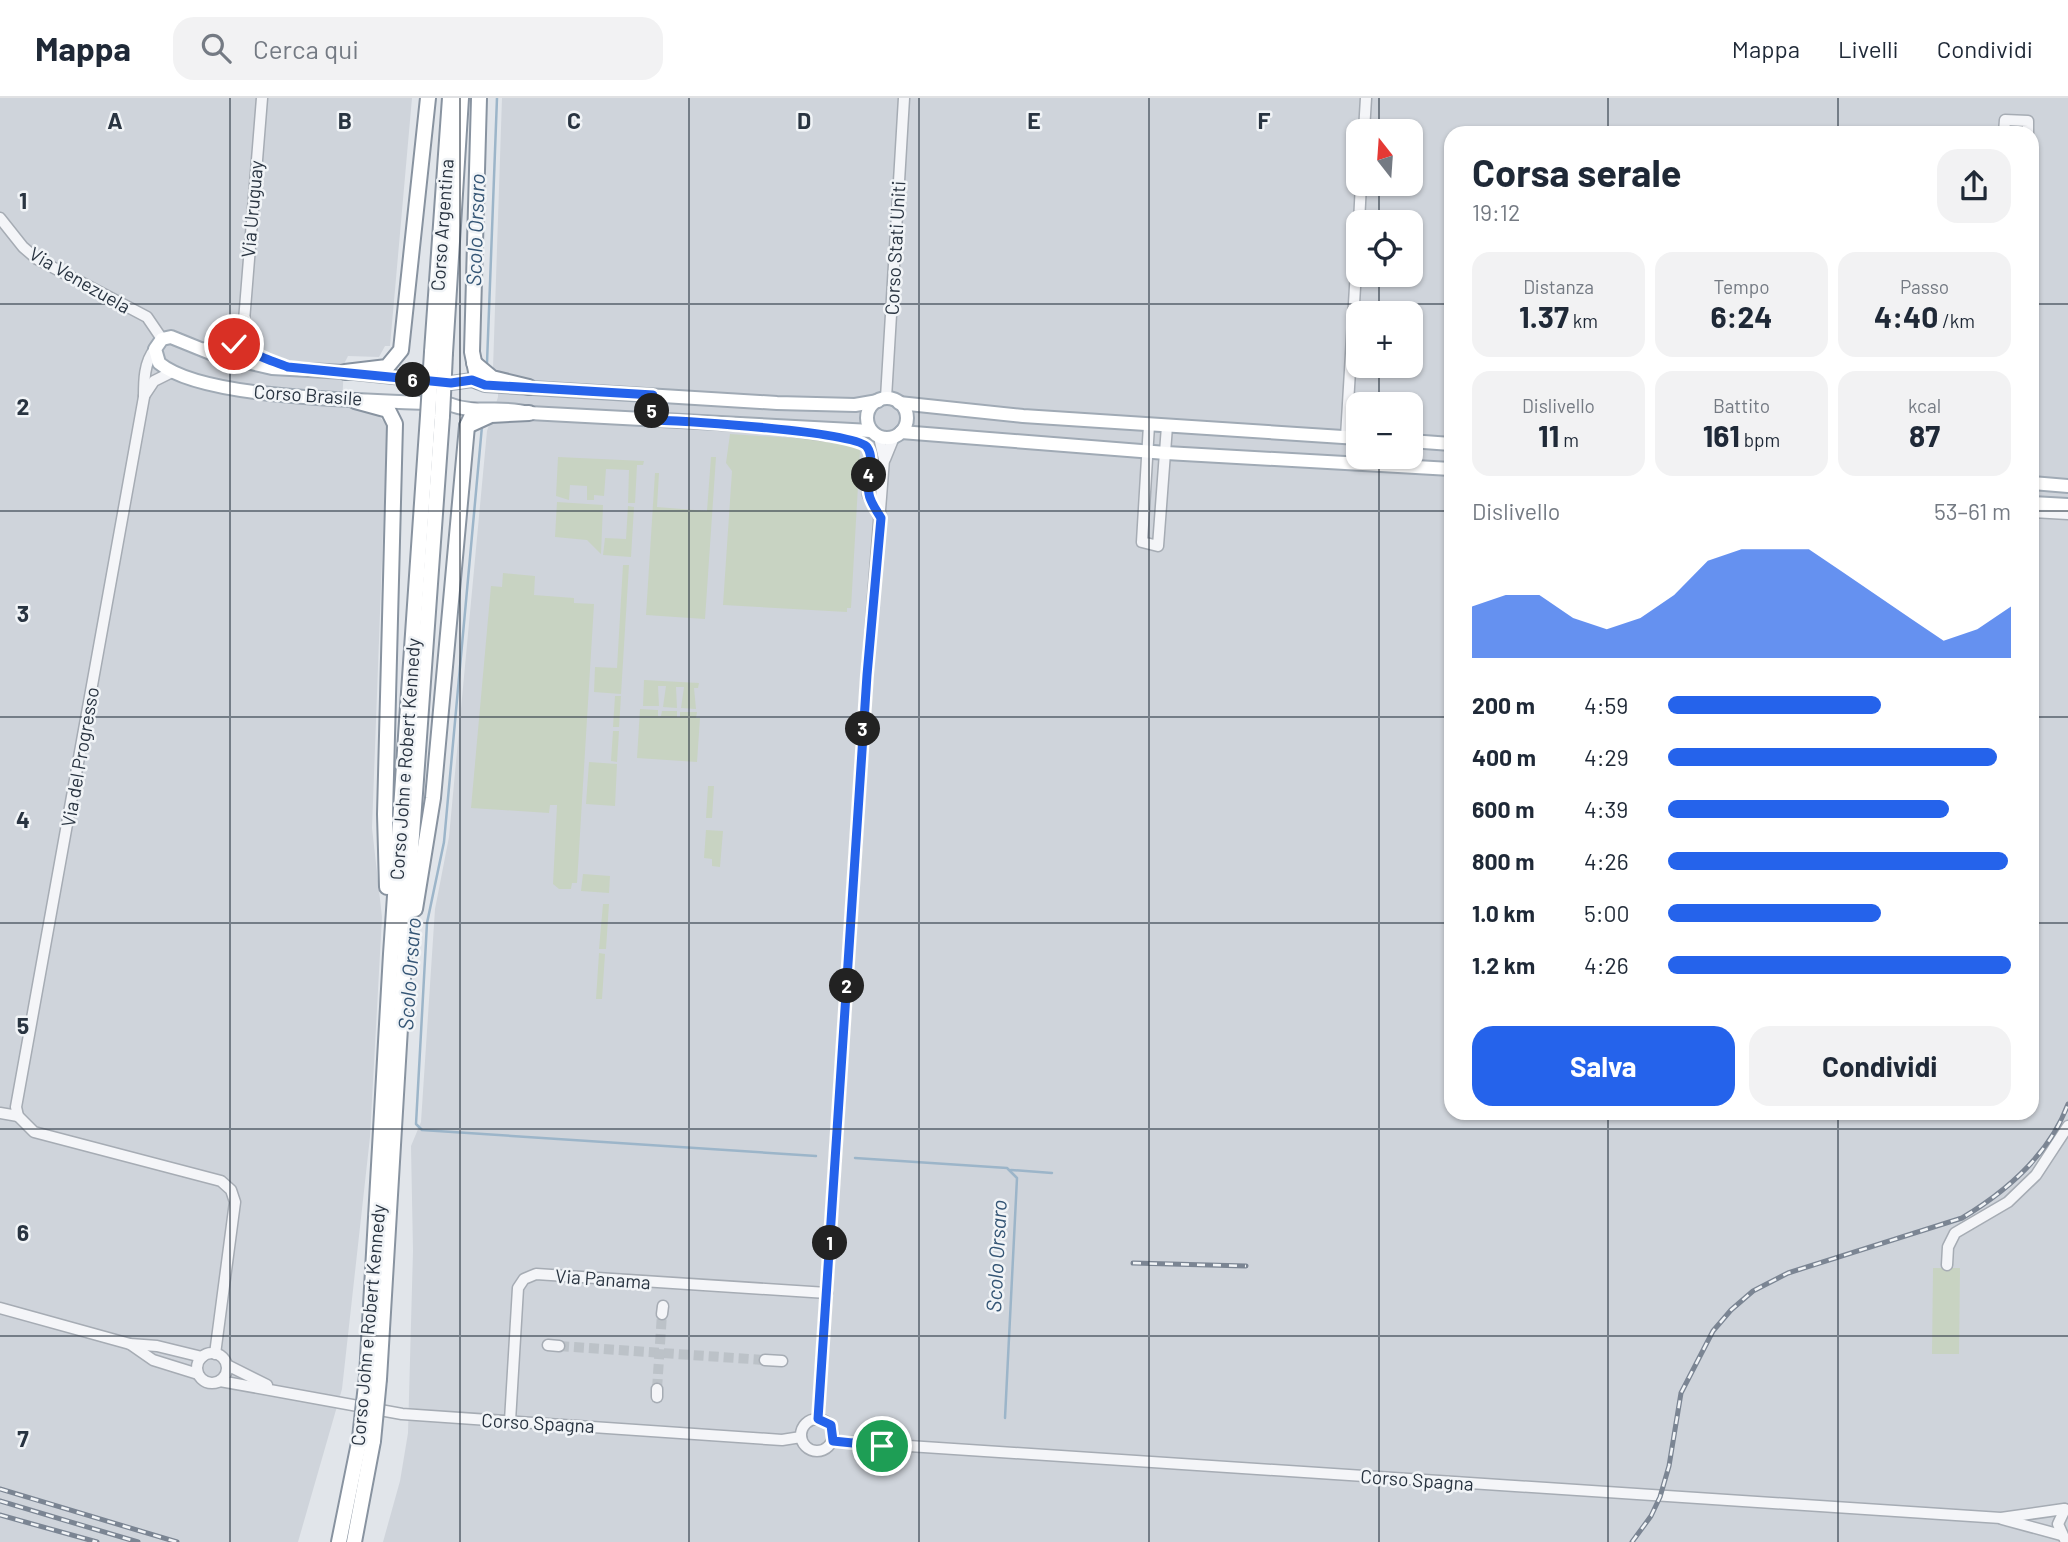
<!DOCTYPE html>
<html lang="it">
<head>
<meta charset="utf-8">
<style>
	body { margin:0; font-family:Barlow,sans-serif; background:#f2f2f3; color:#1f2937; height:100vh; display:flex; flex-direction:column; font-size:26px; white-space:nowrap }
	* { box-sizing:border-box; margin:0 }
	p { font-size:23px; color:#747a83 }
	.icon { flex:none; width:38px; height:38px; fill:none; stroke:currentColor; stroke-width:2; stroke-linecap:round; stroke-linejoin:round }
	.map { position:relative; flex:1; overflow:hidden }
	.panel { position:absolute; left:1444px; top:28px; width:595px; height:994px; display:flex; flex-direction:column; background:#fff; border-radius:21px; box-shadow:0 2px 5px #0004 }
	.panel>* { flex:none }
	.needle { width:46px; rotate:343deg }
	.tools { position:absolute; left:1346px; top:21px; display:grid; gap:14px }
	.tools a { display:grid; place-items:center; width:77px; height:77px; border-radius:14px; background:#fff; box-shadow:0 2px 5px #0004; font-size:35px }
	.pin { position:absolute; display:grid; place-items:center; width:60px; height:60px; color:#fff; margin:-30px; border:4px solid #fff; border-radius:50%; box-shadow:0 2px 7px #0007 }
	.km { position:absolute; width:35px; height:35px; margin:-18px; border-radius:50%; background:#222; color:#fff; font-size:19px; line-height:35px; text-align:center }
	.round { display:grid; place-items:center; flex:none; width:74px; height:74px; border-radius:21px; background:#f2f2f3 }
	.summary { display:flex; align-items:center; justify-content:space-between; height:119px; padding:0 28px }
	h1 { font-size:38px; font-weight:700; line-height:52px }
	.figures { display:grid; grid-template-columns:repeat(3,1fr); gap:10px; height:119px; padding:7px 28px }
	.figures div { display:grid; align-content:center; border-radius:18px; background:#f2f2f3; text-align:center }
	.figures b { font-size:30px; font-weight:700 }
	.figures small { font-size:19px; font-weight:400 }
	.figures p { font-size:19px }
	.chart { height:196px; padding:14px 28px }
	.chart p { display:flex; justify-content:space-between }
	.chart svg { width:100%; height:126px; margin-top:7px; fill:#2563eb; opacity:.7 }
	.primary-button { display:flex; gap:14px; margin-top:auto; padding:14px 28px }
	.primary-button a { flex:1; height:80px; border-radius:21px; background:#2563eb; color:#fff; font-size:28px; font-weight:700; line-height:80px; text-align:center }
	.primary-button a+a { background:#f2f2f3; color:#1f2937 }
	ul { padding:0 28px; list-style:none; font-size:23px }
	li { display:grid; grid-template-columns:112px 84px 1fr; align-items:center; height:52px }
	li i { height:18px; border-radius:9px; background:#2563eb }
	header { display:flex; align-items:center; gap:42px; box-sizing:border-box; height:98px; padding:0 35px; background:#fff; border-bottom:2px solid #e0e1e3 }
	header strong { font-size:33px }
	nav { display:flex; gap:38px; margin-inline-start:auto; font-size:24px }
	.search { width:490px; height:63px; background:#f2f2f3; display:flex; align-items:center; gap:18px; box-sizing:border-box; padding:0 24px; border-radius:21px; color:#747a83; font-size:26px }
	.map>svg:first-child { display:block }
</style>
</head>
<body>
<header>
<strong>Mappa</strong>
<div class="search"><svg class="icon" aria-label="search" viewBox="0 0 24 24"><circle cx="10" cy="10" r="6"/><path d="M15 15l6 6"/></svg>Cerca qui</div>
<nav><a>Mappa</a><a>Livelli</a><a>Condividi</a></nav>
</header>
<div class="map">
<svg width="2068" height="1444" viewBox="0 0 2068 1444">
	<rect width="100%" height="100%" fill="#e1e5ea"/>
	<g fill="#cfd4db" fill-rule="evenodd">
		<polygon points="0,0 412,0 390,248 385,248 379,259 348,258 344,266 342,308 372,311 387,327 372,730 382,819 370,1039 342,1291 298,1444 0,1444"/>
		<path d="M502,0h1566v1444h-1685l17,-61 8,-48 5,-182 -2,-105 10,-24 14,-213 14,-72 38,-406 11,-34v-26l-5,-2zM1358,33h52v53h-52zM1451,35h581v980h-581zM1358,124h52v53h-52zM1358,215h52v53h-52zM1358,306h52v53h-52z"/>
	</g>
	<g fill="#c8d3c2">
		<polygon points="730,336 854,344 860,353 851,510 847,510 847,514 723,507 732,373 726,365"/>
		<polygon points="558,359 644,363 643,367 637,367 635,405 628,405 629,372 606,371 604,398 594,397 594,402 587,402 587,388 570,387 569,402 556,398"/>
		<polygon points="711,359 716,359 705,521 646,517 655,375 659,375 657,409 707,413"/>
		<polygon points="557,404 603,407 601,456 587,442 555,439"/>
		<polygon points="628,408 634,409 631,459 603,457 605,440 626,441"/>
		<polygon points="623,467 629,467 621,596 594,594 595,569 617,570"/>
		<polygon points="503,475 535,478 534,497 574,500 574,505 594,506 577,785 572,785 571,791 559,791 553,786 557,707 550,707 549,715 471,710 491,488 502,489"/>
		<polygon points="644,582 699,585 698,590 694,590 696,611 681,610 684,589 676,589 677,610 663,609 666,588 658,588 659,608 643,608"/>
		<polygon points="615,598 621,598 619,629 613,629"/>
		<polygon points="640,611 658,612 658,618 661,618 662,613 677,613 677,619 680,619 680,614 697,614 696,620 700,620 697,664 637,660"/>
		<polygon points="613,633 619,633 617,664 611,663"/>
		<polygon points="589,664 617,666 615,708 586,706"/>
		<polygon points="708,688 714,688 712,720 706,720"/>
		<polygon points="706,732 723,733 720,769 712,768 712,761 704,760"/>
		<polygon points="583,776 610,778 609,795 581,793"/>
		<polygon points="603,806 609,806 606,851 599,851"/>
		<polygon points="599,855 605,856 602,901 596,901"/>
		<polygon points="1933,1170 1960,1170 1959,1256 1932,1256"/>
	</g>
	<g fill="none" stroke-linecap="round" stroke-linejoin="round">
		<g stroke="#9cb5c9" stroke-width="2.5">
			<polyline points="487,265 497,0"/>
			<polyline points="482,328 444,744 427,825 416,1026 422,1032 816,1058"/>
			<polyline points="855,1060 1007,1070 1017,1080 1005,1320"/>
			<polyline points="1011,1072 1052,1075"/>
		</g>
		<g stroke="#bcc2c8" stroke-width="10" stroke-dasharray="10 5" stroke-linecap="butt">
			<polyline points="559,1248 765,1262"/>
			<polyline points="657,1291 662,1216"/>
		</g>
		<g stroke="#a6acb4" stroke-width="13">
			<g id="minor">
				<path d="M262,0l-18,223c4,37 13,34 44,46"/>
				<polyline points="1364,33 1366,0"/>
				<polyline points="2004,35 2005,22 2028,23 2028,35"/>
				<polyline points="0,120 23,149 37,161 147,219 162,241"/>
				<polyline points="1359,124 1361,86"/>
				<path d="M205,250c23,0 29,-2 38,-24"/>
				<path d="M155,251c-11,13 -11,32 -11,48l-128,710 2,9 16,16 187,49 10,9 4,12 -20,152"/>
				<polyline points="144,298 154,283 172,274"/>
				<polyline points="886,300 904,0"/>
				<polyline points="652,322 653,297"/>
				<polyline points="1149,327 1142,444 1158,448 1167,328"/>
				<polyline points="785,332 854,341 865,346 870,354 868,397 880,420"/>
				<polyline points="1346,339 1358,139"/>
				<polyline points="885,361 894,339"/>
				<polyline points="2032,414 2068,416"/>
				<polyline points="0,1015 18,1018"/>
				<polyline points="1947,1167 1948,1149 1955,1135 2008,1104 2036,1077 2068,1028"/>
				<polyline points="0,1210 130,1246 157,1248 202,1259"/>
				<polyline points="662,1216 663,1208"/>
				<polyline points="130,1246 153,1262 198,1276"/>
				<polyline points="548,1247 559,1248"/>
				<circle cx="212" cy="1270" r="15"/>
				<polyline points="765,1262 782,1263"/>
				<polyline points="227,1267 267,1287"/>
				<polyline points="220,1283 402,1316 782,1342 801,1339"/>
				<polyline points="657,1299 657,1291"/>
				<circle cx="817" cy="1337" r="16"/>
				<polyline points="818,1321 867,577 884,361 879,339"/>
				<polyline points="510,1323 518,1190 524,1181 536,1176 827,1195"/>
				<polyline points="833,1343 2001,1420 2064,1411"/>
				<polyline points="2065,1411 2058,1426 2066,1444"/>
				<polyline points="2002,1421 2061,1437"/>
			</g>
		</g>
		<g stroke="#a0aab5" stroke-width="16">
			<g id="major">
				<circle cx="887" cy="320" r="20"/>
				<polyline points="899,305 1023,318 1358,340"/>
				<path d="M871,333l-342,-18c-28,-8 -54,2 -80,-9 -64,-4 -244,-2 -290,-41l-4,-14 7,-10 9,-2 42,17 59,14 73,4 106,11 21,-3 13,5 292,18 78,2 23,-4"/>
				<polyline points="901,334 1166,355 1451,371"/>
				<polyline points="1410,343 1451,346"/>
				<polyline points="2032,385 2068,388"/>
				<polyline points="2032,405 2068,407"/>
			</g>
		</g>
		<g stroke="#8893a0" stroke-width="18">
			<g id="highway">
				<polyline points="432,254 450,0"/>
				<polyline points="445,255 461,0"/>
				<polyline points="474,265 492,280 529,289"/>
				<polyline points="345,274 387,269 401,252 428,0"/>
				<polyline points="478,283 472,254 479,0"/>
				<polyline points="355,303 388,312 395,326 385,716 387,789"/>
				<polyline points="467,328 491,317 529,315"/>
				<polyline points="415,811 433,700 467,328 474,313"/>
				<polyline points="367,1278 391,856 428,318"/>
				<polyline points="379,1281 409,779 442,318"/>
				<polyline points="339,1444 360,1340"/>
				<polyline points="354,1444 373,1343"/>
			</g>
		</g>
		<use href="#minor" stroke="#f4f5f8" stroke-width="10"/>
		<use href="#major" stroke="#fff" stroke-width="12"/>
		<use href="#highway" stroke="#fff" stroke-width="14"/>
		<g stroke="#7b8593" stroke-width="5">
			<g id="rail">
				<polyline points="1133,1165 1246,1168"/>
				<polyline points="0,1391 177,1444"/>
				<polyline points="0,1403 138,1444"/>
				<polyline points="0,1417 97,1444"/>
				<path d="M1632,1444l19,-26 9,-19 9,-31 12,-73 32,-62 18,-21 22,-19 35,-18 174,-55c45,-27 87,-63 106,-114"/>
			</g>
		</g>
		<use href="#rail" stroke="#f1f4f7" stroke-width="2.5" stroke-dasharray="8" stroke-linecap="butt"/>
		<g stroke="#8893a0" stroke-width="18" stroke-linecap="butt">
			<g id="highway-bridge">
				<polyline points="428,318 432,254"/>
				<polyline points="442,318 445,255"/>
				<polyline points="360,1340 367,1278"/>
				<polyline points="373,1343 379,1281"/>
			</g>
		</g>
		<use href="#highway-bridge" stroke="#fff" stroke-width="14"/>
	</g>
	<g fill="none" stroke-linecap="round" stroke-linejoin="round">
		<g stroke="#fff" stroke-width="14">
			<path id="route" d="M234,246l10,-23c3,37 14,34 44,46l163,16 21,-3 13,5 168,10 -1,25c30,1 204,11 215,27 9,13 -1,33 2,47 1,8 8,17 12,24l-14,157 -49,744 13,6 2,16 49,5"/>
		</g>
		<use href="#route" stroke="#2563eb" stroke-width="9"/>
	</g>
	<path fill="none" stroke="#293441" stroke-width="2" stroke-opacity="0.55" d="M230,0v1444M460,0v1444M689,0v1444M919,0v1444M1149,0v1444M1379,0v33M1608,0v35M1838,0v35M1379,86v38M1379,177v38M0,206h1451M2032,206h36M1379,268v38M1379,359v1085M0,413h1451M2032,413h36M0,619h1451M2032,619h36M0,825h1451M2032,825h36M1608,1015v429M1838,1015v429M0,1031h2068M0,1238h2068"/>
	<g text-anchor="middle" stroke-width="5" stroke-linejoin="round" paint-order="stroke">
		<g font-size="19" fill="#293441" stroke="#f1f4f7">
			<text transform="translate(252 111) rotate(-85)" y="7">Via Uruguay</text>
			<text transform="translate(442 127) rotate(-86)" y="7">Corso Argentina</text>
			<text transform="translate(895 150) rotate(-87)" y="7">Corso Stati Uniti</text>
			<text transform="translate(80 182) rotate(30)" y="7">Via Venezuela</text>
			<text transform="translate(308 297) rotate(4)" y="7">Corso Brasile</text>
			<text transform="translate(80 659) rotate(-80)" y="7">Via del Progresso</text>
			<text transform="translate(405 661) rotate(-86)" y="7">Corso John e Robert Kennedy</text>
			<text transform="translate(603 1181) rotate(4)" y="7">Via Panama</text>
			<text transform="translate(368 1227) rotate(-85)" y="7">Corso John e Robert Kennedy</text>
			<text transform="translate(538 1325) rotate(3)" y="7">Corso Spagna</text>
			<text transform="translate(1417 1382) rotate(4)" y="7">Corso Spagna</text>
		</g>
		<g font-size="21" font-style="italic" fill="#345575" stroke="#f1f4f7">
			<text transform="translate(476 132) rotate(-88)" y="7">Scolo Orsaro</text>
			<text transform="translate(410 876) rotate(-86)" y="7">Scolo Orsaro</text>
			<text transform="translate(997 1158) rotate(-87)" y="7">Scolo Orsaro</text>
		</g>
	</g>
	<g font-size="23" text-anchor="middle" font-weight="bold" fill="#293441" stroke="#f1f4f7" stroke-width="5" stroke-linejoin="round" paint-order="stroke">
		<text x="115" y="31">A</text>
		<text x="345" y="31">B</text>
		<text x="574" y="31">C</text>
		<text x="804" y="31">D</text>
		<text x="1034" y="31">E</text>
		<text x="1264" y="31">F</text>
		<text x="23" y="111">1</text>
		<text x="23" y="317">2</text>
		<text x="23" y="524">3</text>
		<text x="23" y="730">4</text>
		<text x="23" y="936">5</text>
		<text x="23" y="1143">6</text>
		<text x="23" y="1349">7</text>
	</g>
</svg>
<div class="tools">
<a><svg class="needle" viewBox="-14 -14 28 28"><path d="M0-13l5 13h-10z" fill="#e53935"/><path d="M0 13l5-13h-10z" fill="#747a83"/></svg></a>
<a><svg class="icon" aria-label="locate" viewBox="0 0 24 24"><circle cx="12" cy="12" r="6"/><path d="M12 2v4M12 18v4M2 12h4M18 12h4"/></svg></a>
<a>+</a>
<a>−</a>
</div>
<div class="pin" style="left:882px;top:1348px;background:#1e9e55"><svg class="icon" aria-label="arrive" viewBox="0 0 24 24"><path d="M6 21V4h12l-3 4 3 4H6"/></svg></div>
<div class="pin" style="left:234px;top:246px;background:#d93025"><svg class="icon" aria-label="check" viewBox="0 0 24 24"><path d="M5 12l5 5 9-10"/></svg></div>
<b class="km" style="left:830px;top:1145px">1</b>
<b class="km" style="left:847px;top:888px">2</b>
<b class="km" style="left:863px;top:631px">3</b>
<b class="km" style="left:869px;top:377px">4</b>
<b class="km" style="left:652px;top:313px">5</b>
<b class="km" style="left:413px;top:282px">6</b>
<section class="panel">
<div class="summary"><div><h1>Corsa serale</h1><p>19:12</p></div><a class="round"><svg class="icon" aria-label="share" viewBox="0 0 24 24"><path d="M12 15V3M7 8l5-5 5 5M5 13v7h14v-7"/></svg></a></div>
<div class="figures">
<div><p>Distanza</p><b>1.37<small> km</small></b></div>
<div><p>Tempo</p><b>6:24</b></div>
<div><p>Passo</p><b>4:40<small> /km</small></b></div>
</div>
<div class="figures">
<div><p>Dislivello</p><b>11<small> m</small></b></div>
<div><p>Battito</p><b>161<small> bpm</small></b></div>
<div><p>kcal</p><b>87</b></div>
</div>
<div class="chart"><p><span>Dislivello</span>53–61 m</p>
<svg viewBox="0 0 160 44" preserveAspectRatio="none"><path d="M0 44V26L10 22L20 22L30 30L40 34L50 30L60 22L70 10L80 6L90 6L100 6L110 14L120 22L130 30L140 38L150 34L160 26V44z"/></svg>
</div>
<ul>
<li><b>200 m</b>4:59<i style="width:62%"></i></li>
<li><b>400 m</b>4:29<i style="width:96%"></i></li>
<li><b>600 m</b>4:39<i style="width:82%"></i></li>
<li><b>800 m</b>4:26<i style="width:99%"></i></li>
<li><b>1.0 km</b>5:00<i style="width:62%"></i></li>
<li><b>1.2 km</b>4:26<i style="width:100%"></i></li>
</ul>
<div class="primary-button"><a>Salva</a><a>Condividi</a></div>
</section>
</div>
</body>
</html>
